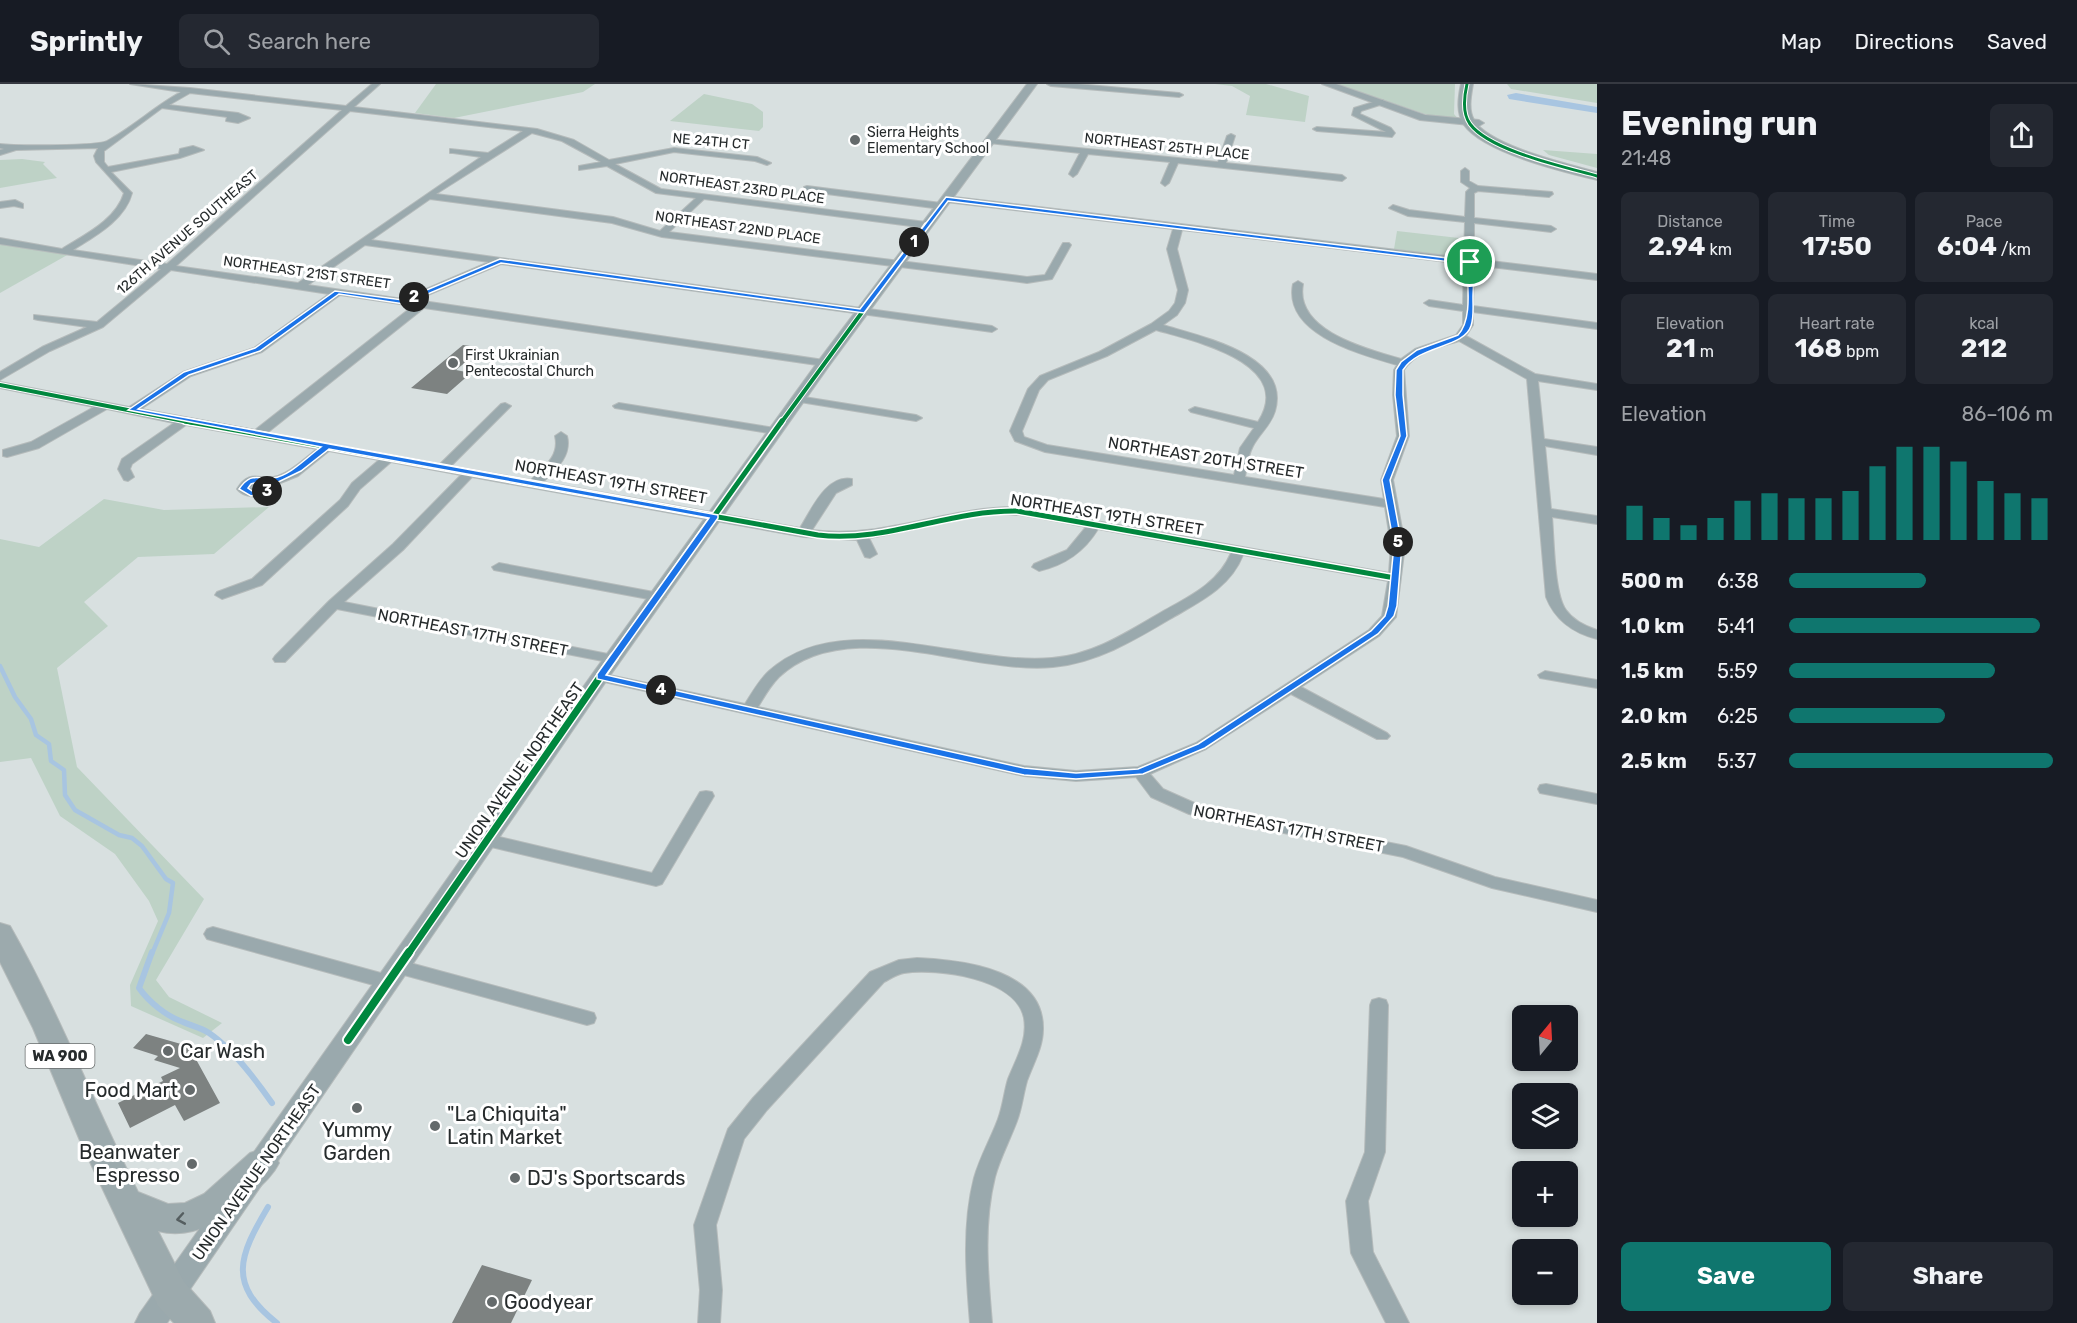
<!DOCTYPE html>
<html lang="en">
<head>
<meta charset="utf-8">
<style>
	body { margin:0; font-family:Rubik,sans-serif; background:#242831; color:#f1f3f6; height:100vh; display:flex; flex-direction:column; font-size:22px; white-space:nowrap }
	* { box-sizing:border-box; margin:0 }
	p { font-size:20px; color:#9ea1a6 }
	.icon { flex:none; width:33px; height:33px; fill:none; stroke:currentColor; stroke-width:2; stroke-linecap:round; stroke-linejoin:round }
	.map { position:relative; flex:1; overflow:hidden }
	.side { display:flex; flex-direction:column; background:#171b24; width:480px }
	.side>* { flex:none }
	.needle { width:39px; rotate:18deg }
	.fabs { position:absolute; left:1512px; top:921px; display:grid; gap:12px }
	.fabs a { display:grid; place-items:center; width:66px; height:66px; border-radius:9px; background:#171b24; box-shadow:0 3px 9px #0003; font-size:30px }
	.pin { position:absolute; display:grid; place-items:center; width:51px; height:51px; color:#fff; margin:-26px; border:3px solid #fff; border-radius:50%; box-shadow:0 2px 6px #0007 }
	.km { position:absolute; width:30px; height:30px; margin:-15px; border-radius:50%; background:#222; color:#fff; font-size:16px; line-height:30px; text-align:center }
	.round { display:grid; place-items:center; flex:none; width:63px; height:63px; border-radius:9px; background:#242831 }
	.overview { display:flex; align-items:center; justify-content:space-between; height:102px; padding:0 24px }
	h1 { font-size:33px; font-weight:700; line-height:45px }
	.figures { display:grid; grid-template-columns:repeat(3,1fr); gap:9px; height:102px; padding:6px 24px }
	.figures div { display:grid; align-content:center; border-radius:9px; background:#242831; text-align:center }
	.figures b { font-size:26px; font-weight:700 }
	.figures small { font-size:16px; font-weight:400 }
	.figures p { font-size:16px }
	.chart { height:168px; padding:12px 24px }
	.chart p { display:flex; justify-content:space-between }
	.chart svg { width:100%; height:108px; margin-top:6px; stroke:#0f766e; stroke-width:6 }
	.button { display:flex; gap:12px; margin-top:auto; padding:12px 24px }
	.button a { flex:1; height:69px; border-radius:9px; background:#0f766e; color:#fff; font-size:24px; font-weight:700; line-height:69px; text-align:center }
	.button a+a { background:#242831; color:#f1f3f6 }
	ul { padding:0 24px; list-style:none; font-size:20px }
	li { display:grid; grid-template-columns:96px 72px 1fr; align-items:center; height:45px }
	li i { height:15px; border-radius:8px; background:#0f766e }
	header { display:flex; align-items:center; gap:36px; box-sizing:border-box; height:84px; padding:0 30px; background:#171b24; border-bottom:2px solid #363941 }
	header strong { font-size:28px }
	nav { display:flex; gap:33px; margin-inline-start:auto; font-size:21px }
	.search { width:420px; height:54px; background:#242831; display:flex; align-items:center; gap:15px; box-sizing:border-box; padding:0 21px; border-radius:9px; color:#9ea1a6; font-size:22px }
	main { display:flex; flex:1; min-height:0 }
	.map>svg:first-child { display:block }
</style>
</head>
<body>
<header>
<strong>Sprintly</strong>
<div class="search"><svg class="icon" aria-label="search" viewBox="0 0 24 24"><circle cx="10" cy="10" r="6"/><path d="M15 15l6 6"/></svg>Search here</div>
<nav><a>Map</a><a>Directions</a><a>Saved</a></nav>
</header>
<main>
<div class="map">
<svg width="1597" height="1239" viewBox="0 0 1597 1239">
	<rect width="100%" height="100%" fill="#d8e0e0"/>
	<g fill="#bed2c6">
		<polygon points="436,0 595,0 583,8 454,34 415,29"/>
		<polygon points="1215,0 1266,0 1309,12 1305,38 1246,31 1250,12 1232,2"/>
		<polygon points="1336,0 1455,0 1454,30 1459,36 1428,31"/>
		<polygon points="1507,0 1597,0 1597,19 1511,5"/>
		<polygon points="704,10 752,20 763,28 763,43 759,47 670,37"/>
		<polygon points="1543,66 1597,70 1597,84 1549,71"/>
		<polygon points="22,75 45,78 43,80 57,94 0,104 0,76"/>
		<polygon points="1397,147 1459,154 1458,173 1394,165"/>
		<polygon points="0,159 69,170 0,209"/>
		<polygon points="104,415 164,426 269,423 214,470 138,473 84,518 108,542 57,584 77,683 204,815 156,896 169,913 222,939 203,954 131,922 130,901 158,837 149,817 115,770 60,732 31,674 0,678 0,455 39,463"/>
	</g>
	<polygon fill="#a8c5e1" points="1516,9 1597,23 1597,29 1509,15 1507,11"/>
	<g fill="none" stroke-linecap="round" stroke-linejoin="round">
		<polyline stroke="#a8c5e1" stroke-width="4.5" points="0,582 15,613 31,635 36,651 49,660 51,677 64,686 65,711 75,726 119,751 132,754 142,762 166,795 173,799 169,829 152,870"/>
		<g stroke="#a8c5e1" stroke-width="6">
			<path d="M152,868l-13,36c10,14 27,28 44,34 9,4 17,5 26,11 24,16 47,47 63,70"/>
			<path d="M268,1123c-29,49 -41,77 9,116"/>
		</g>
	</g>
	<g fill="#7d8281">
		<polygon points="463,261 477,263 468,271 473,272 456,286 471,289 447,310 411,304"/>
		<polygon points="146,950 195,964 192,968 220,1019 184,1037 175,1021 130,1044 118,1019 163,997 161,993 180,984 154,976 158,972 133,964"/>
		<polygon points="482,1181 532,1196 511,1239 452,1239"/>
	</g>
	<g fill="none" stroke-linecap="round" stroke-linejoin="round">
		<g stroke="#b5bbbb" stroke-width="2">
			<g id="minor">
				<path d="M130,0l60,4 156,18 26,-22h8l-26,23 183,22 37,11 35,20 65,-12 83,9 14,6 -4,2 -12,-4 -81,-9 -59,12 46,25 265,33 5,3 -5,3 -222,-29 -35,33 358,45 18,-2 18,-32h6l2,2 -19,34 -25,4 -365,-46 -50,-14 -182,-24 -59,41 621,86 5,3 -5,3 -491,-68 -85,36 408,60 5,3 -5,3 -400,-58 -157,125 173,31 61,-60 4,-1 6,3 -60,60 80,14c13,-13 29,-24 24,-44l6,-4 6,4c5,20 -11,33 -24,46l257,46c11,-17 26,-54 52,-49v6l-16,8 -24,37c70,10 135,-24 205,-23l372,66 2,-28 -6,-38 -340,-55 -30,-11 -5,-10 18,-42 12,-13 59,-24 52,-28 18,-13 6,-8 3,-13 -11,-41 6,-20 -227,-27 -4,-3 4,-3 518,62 1,-36 -57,-6 -19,-8 4,-3 16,5 56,7 1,-25 4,-4 -9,-6v-11l4,-3 4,3v10l9,5 74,6 1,2 -4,3 -71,-6 -4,2v25l77,8 5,3 -5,3 -77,-9v36l123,15v6l-123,-15 -1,41 124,17v6l-124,-17v13l-7,11 69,38 62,10v6l-59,-9 6,58 53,8v8l-52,-9 6,63 46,7v8l-45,-7c2,21 2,77 14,93 7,10 19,16 31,20v9c-24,-6 -42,-19 -51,-42l-19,-218 -68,-38c-18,6 -44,11 -55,29l5,66 -16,44 12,65 -9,72 -17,19 -78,51 86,46 3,3 -3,3h-10l-86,-45 -85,55 -56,25 13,15 36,16 207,41 89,31 102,23v12l-105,-24 -89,-31 -214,-43 -38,-17 -15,-20 -60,4 -52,-5 -424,-95 -7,-4 7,-4 145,31c7,-11 14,-24 24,-33 74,-66 195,-5 283,-13 40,-3 74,-25 108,-45 28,-16 58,-29 71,-60l-133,-24c-14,23 -33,36 -59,42l-7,-4 2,-3 33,-14 19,-23c-30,-5 -60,-14 -91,-13 -43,2 -84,18 -126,24l8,16 -7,4 -5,-1 -8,-17 -53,-3 -332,-60 -69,73 -59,52 269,53 5,1 2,3 -2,3 -5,1 -276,-54 -52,53h-10l-2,-3 2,-3 54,-55 64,-57 68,-69 -70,-13 -31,27 -12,17 -86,79 -40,14 -7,-4 2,-3 35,-13 88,-79 12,-17 27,-23 -50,-9 -31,25 -20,8c-6,15 -31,17 -41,5 13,-22 24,-7 41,-13 15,-5 27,-18 39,-27l-131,-24 -54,39 -2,5 4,8 -6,4 -4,-1 -6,-11 4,-10 52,-36 -67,-14 -68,39 -32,9 -4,-1v-6l28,-8 63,-35 -94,-19v-6l129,25 54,-35 71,-24 75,-54 -158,-24 -68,57 -53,24 -50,29v-8l42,-25 45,-20 -49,-7 -4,-1v-4l63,7 64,-53 -161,-25v-6l62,11c22,-14 54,-29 62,-56l-28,-31 -2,-6 4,-8 -82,2 -16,5v-5l4,-1 -4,-1v-4c15,2 98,2 107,-3 26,-14 48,-35 74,-49zM190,9l152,17 -175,154 -94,-14c22,-14 52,-30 59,-57l-21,-21 69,-14 24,-8 -11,-4 -13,3 -1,5 -71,13 -4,-5v-11l58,-43 65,9 -1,4 12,2 12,-5 -12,-5 -69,-8zM350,27l173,20 -35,22 -38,-4v4h3l28,4 -183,126 -122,-17zM532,49l30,8 39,21 -22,4v4l28,-4 49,27 40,5 -36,33 -47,-14 -177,-23zM1182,146l282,34 -1,41 -34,-5 -5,3 5,3 34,5v14l-7,10 -41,14 -14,10c-34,-10 -107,-28 -98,-75l-5,-3 -5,3c-10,50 67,70 104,81l-3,5 -1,25 4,41 -16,44 3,19 -139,-22c2,-11 3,-22 8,-31 7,-13 18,-21 22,-35 16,-56 -73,-74 -112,-86l14,-10 8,-12 3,-13 -11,-41zM365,161l124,17 -86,37 -95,-14zM340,211l73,11 -158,124 -114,-21 50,-33 71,-24zM1156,246c38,11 140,33 102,92l-63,-15 -6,3 2,2 63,16 -14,20 -6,27 -187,-30 -23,-8 -2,-6 17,-41 9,-10 59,-24zM255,399l11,1v1l-9,4 -7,-1zM1243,471l145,26 -6,35 -13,14 -173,113 -58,24 -62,4 -52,-5 -266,-59c6,-10 12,-21 21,-30 69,-64 191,-2 274,-10 43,-4 80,-26 117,-48 29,-17 60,-31 73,-64z"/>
				<polygon points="1047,0 1077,0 1179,9 1183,11 1179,13 1051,2"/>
				<polygon points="1380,16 1383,16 1383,20 1361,27 1360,30 1391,44 1395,49 1392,53 1317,47 1313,45 1317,43 1386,48 1352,31 1354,24"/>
				<polygon points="1231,50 1235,52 1226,79 1342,91 1346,94 1342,97 1178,79 1169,99 1165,102 1161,99 1170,78 1088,70 1077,90 1073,93 1069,90 1080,69 989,59 985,57 989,55 1218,78 1227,52"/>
				<polygon points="807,102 941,119 945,122 941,125 804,107 804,103"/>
				<polygon points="15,116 23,120 23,124 14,122 0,124 0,118"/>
				<polygon points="798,312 916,331 922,334 916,337 794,317 794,313"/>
				<polygon points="619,319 775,344 781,347 775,350 615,324 613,322"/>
				<polygon points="499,479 659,509 666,513 659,517 494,486 492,483"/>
				<polygon points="1545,587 1597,596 1597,604 1540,594 1538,591"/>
				<polygon points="1546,700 1597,710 1597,720 1540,709 1538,705 1540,701"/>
				<polygon points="706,707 712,708 714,712 662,800 656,802 487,762 481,760 479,756 481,752 487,750 652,789 700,708"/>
				<polygon points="213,843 388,891 395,893 397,898 395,903 388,905 207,855 204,850 207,845"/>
				<path d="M917,874c45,2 127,11 126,71 0,19 -10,35 -16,52 -4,14 -5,27 -10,40 -7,19 -17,37 -22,56 -12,48 -7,98 -3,146h-22c-4,-48 -8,-98 4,-145 6,-21 17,-40 24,-59 5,-13 6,-27 10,-40 8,-20 20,-39 16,-61 -8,-40 -87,-50 -120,-45 -7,1 -14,6 -20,9l-117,128 -23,29 -28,86 6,65 -2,33h-22l2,-33 -6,-65 34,-96 25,-31 117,-126 29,-12z"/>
				<polygon points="399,876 587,927 594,929 596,934 594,939 587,941 393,888 390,883 393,878"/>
				<polygon points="1379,914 1386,916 1388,921 1385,1068 1368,1117 1373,1168 1409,1239 1386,1239 1351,1169 1346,1117 1365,1068 1370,921 1372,916"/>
			</g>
		</g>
		<g stroke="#b5bbbb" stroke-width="2">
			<g id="tertiary">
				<polygon points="1027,0 1037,0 829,282 607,596 167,1239 135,1239 140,1229 593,589 819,276"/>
				<polygon points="1322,0 1336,0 1425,31 1479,36 1484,39 1479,42 1420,36"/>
			</g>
		</g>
		<g stroke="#b5bbbb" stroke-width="2">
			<g id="primary">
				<path d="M1461,0h12c-2,12 -5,25 1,36 15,26 94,44 123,52v8c-33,-8 -113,-27 -133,-55 -8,-12 -6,-27 -3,-41z"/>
				<path d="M0,839l10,3c49,86 84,178 128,266l30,12 17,-1 19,-9 46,-41 12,-4 12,4 5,10c-6,12 -15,20 -25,29 -26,24 -58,49 -96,39l26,51 26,29 5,12h-41l-16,-17 -77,-163 -48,-115 -33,-66z"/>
			</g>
		</g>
		<use href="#minor" fill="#9aa9ad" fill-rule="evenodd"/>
		<use href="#tertiary" fill="#9aa9ad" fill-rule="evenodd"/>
		<use href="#primary" fill="#9caaad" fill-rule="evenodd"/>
		<g stroke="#fff" stroke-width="5">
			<g id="cycleway-far4">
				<path d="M1467,0c-3,13 -5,29 3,40 20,27 95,43 127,52"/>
				<polyline points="919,151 926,141"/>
			</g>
		</g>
		<g stroke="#fff" stroke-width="6">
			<g id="cycleway-far3">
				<polyline points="0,301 194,339"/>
				<polyline points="781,339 920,149"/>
			</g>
		</g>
		<g stroke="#fff" stroke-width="8">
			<g id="cycleway-far2">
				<path d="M185,337l633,114c67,8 131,-25 199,-24l378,67"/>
				<polyline points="613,574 782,337"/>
			</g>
		</g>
		<g stroke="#fff" stroke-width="10">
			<polyline id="cycleway-far1" points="408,870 614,573"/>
		</g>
		<g stroke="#fff" stroke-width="12">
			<polyline id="cycleway" points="348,956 409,868"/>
		</g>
		<use href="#cycleway-far4" stroke="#00873e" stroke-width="3"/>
		<use href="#cycleway-far3" stroke="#00873e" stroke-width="4"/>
		<use href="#cycleway-far2" stroke="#00873e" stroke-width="5"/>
		<use href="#cycleway-far1" stroke="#00873e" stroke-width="7"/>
		<use href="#cycleway" stroke="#00873e" stroke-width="8"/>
	</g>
	<defs><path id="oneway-chevron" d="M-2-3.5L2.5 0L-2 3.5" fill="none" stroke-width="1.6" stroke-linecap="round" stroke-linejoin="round" transform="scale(1.5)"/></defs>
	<use stroke="#555e60" href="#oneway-chevron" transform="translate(181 1135) rotate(170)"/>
	<path fill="#1a73e8" stroke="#fff" stroke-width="1.5" fill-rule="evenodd" d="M946,113l526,64c3,11 1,25 1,37 0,9 1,20 -2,28 -7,22 -52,19 -68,44v25l4,41 -17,44 12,65 -5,61 -3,10 -16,18 -173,114 -62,26 -67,5 -52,-4 -427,-96v-5l112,-156 -380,-69 -28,22 -25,12 -3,7 -22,6 -12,-7c13,-18 18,-9 34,-11 17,-2 34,-21 48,-31l-193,-37 56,-38 71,-24 80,-57 68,9 97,-41 360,50zM948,117l519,63c0,21 6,55 -9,71l-41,15 -16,12 -5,8 -1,25 5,41 -18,44 12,65 -6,61 -3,10 -14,15 -173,113 -60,25 -62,4 -52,-5 -418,-93 112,-157v-3l-580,-106 51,-34 71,-24 79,-57 65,10 97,-41 363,50zM261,397l7,2 -1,4 -15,4 -4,-3 3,-4z"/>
	<g fill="#646a6b" stroke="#fff" stroke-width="2">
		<circle cx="855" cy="56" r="6"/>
		<circle cx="453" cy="279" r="6"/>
		<circle cx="168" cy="967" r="6"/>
		<circle cx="190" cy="1006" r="6"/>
		<circle cx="357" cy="1024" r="6"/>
		<circle cx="435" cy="1042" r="6"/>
		<circle cx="192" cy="1080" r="6"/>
		<circle cx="515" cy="1094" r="6"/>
		<circle cx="492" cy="1218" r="6"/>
	</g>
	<g text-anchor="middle" stroke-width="6" stroke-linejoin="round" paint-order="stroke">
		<g font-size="14" fill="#262b2c" stroke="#fff" text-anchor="start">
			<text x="867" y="53">Sierra Heights<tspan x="867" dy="16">Elementary School</tspan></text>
			<text x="465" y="276">First Ukrainian<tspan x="465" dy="16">Pentecostal Church</tspan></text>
		</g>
		<g font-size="14" fill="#262b2c" stroke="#fff">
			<text transform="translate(711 57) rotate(5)" y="5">NE 24TH CT</text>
			<text transform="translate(1167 62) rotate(6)" y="5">NORTHEAST 25TH PLACE</text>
			<text transform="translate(742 103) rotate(8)" y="5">NORTHEAST 23RD PLACE</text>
			<text transform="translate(738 143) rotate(8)" y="5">NORTHEAST 22ND PLACE</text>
			<text transform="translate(187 148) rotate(-41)" y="5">126TH AVENUE SOUTHEAST</text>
			<text transform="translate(307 188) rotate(8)" y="5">NORTHEAST 21ST STREET</text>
		</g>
		<rect fill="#fff" stroke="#676b6b" stroke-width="1.5" x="25.5" y="960" width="69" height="24" rx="4.5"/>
		<g font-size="15" font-weight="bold" fill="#262b2c">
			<text x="60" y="977">WA 900</text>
		</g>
		<g font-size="16" fill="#262b2c" stroke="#fff">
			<text transform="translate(1206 373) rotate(9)" y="6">NORTHEAST 20TH STREET</text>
			<text transform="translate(611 397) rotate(10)" y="6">NORTHEAST 19TH STREET</text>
			<text transform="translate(1107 430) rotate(9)" y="6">NORTHEAST 19TH STREET</text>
			<text transform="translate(473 548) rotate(11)" y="6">NORTHEAST 17TH STREET</text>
			<text transform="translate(519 686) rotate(-55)" y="6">UNION AVENUE NORTHEAST</text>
			<text transform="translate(1289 744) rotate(11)" y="6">NORTHEAST 17TH STREET</text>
			<text transform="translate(256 1088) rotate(-55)" y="6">UNION AVENUE NORTHEAST</text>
		</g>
		<g font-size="20" fill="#262b2c" stroke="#fff" text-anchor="start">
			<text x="180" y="974">Car Wash</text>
			<text x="178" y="1013" text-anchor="end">Food Mart</text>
			<text x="447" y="1037">"La Chiquita"<tspan x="447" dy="23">Latin Market</tspan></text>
			<text x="357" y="1053" text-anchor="middle">Yummy<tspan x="357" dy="23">Garden</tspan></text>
			<text x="180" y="1075" text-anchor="end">Beanwater<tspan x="180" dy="23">Espresso</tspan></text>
			<text x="527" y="1101">DJ's Sportscards</text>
			<text x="504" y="1225">Goodyear</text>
		</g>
	</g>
</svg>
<div class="fabs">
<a><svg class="needle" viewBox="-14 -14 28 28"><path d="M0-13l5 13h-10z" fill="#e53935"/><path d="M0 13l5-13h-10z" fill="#9ea1a6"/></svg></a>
<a><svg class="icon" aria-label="layers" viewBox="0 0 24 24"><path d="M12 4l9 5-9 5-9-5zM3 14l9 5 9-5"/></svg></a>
<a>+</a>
<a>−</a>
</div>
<div class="pin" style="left:1470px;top:178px;background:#1e9e55"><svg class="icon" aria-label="arrive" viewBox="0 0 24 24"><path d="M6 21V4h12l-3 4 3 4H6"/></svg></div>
<b class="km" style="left:914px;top:158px">1</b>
<b class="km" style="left:414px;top:213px">2</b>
<b class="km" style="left:267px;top:407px">3</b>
<b class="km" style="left:661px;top:606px">4</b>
<b class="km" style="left:1398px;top:458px">5</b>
</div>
<section class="side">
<div class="overview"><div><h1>Evening run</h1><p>21:48</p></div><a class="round"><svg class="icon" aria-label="share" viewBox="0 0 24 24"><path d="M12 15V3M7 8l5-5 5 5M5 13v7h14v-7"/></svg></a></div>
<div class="figures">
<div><p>Distance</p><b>2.94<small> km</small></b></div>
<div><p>Time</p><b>17:50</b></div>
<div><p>Pace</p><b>6:04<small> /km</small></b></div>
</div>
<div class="figures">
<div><p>Elevation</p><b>21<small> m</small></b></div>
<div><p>Heart rate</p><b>168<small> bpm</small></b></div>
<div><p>kcal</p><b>212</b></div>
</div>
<div class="chart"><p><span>Elevation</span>86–106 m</p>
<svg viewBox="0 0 160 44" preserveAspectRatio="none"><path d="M5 44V30M15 44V35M25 44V38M35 44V35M45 44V28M55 44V25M65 44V27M75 44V27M85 44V24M95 44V14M105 44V6M115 44V6M125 44V12M135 44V20M145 44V25M155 44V27"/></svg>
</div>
<ul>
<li><b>500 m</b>6:38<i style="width:52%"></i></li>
<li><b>1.0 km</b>5:41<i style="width:95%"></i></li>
<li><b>1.5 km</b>5:59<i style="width:78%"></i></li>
<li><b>2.0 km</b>6:25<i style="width:59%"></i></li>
<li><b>2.5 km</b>5:37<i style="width:100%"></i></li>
</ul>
<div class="button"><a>Save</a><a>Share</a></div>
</section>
</main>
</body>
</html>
